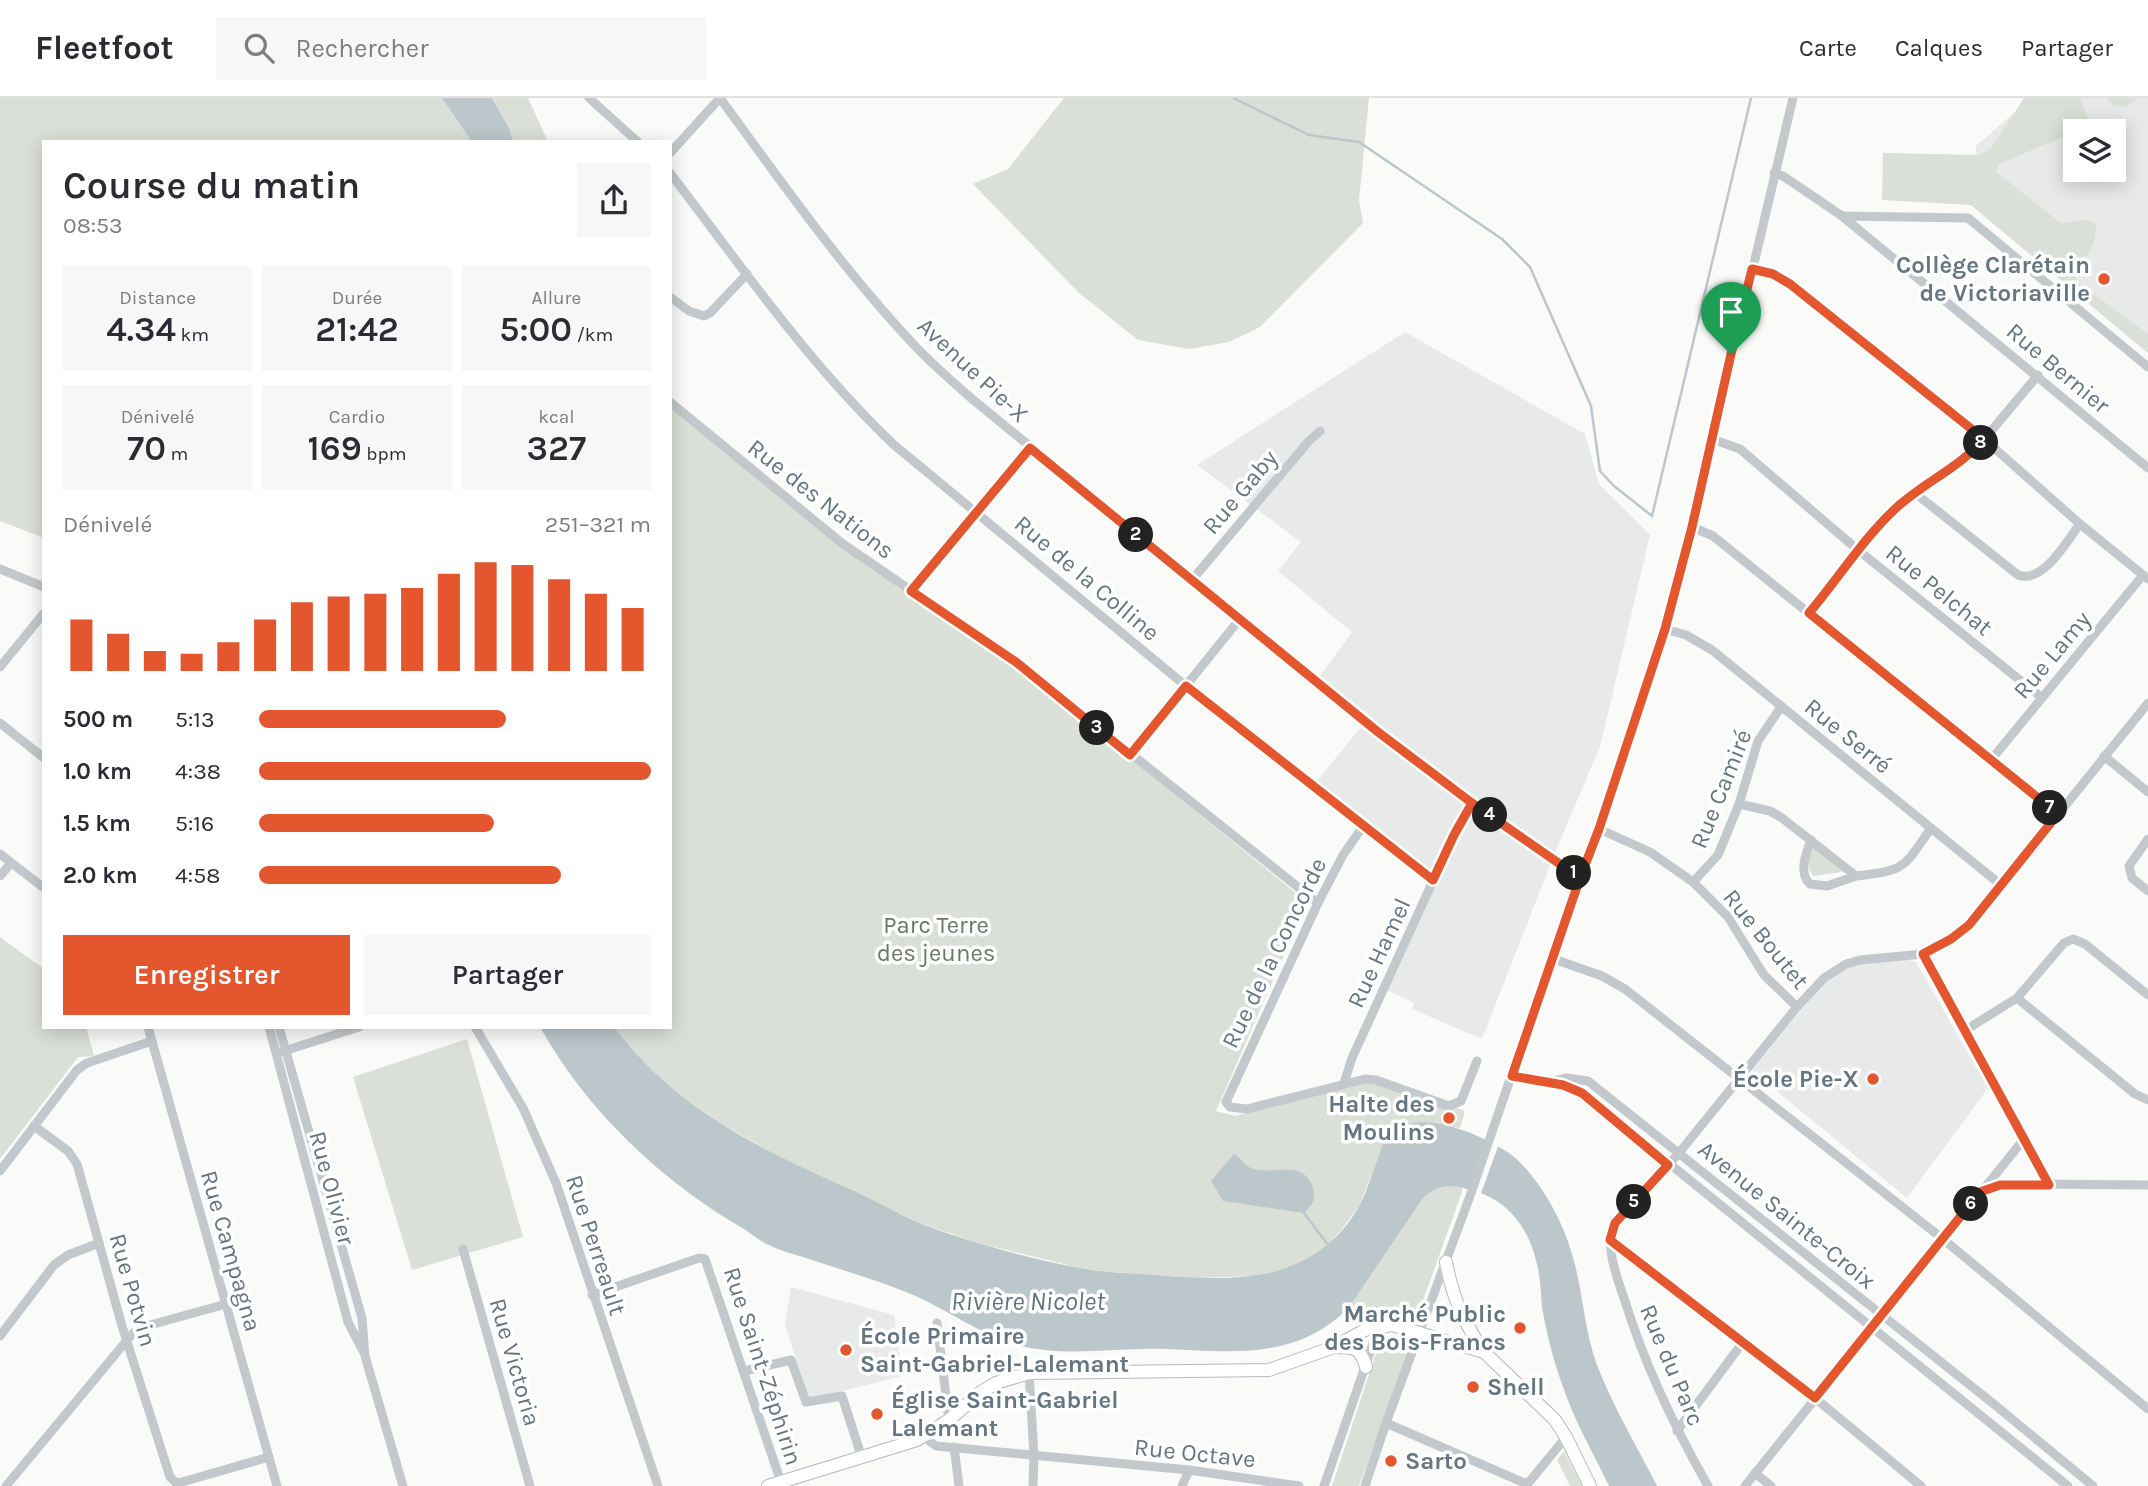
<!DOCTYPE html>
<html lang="fr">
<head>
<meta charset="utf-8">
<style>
	body { margin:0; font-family:Karla,sans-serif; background:#f7f7f7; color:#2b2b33; height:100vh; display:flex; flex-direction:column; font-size:26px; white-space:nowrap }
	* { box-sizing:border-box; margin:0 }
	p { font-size:23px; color:#7c7c81 }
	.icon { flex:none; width:38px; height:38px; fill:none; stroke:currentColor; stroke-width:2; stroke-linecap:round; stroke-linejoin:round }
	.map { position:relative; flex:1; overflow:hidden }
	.sheet { position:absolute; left:42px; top:42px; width:630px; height:889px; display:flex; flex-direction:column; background:#fff; border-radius:0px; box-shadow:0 4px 18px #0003 }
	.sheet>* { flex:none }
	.tools { position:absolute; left:2063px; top:21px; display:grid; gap:14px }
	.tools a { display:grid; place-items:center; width:63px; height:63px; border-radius:0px; background:#fff; box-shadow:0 4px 18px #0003; font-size:35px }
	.pin { position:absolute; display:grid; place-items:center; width:60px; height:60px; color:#fff; margin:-72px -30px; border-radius:50% 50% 50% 0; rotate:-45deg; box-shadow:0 0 7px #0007 }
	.pin .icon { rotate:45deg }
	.km { position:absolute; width:35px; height:35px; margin:-18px; border-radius:50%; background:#222; color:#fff; font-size:19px; line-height:35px; text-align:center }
	.round { display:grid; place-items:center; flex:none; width:74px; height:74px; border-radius:0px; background:#f7f7f7 }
	.summary { display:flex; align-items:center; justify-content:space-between; height:119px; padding:0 21px }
	h1 { font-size:38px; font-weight:600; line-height:52px }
	.metrics { display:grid; grid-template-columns:repeat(3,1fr); gap:10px; height:119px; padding:7px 21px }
	.metrics div { display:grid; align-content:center; border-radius:0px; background:#f7f7f7; text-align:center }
	.metrics b { font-size:35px; font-weight:600 }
	.metrics small { font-size:19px; font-weight:400 }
	.metrics p { font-size:19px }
	.chart { height:196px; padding:14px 21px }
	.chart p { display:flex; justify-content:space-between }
	.chart svg { width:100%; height:126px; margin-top:7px; stroke:#e4572e; stroke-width:6 }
	.button { display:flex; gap:14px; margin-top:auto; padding:14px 21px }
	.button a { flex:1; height:80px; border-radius:0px; background:#e4572e; color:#fff; font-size:28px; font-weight:600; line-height:80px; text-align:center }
	.button a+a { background:#f7f7f7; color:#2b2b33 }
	ul { padding:0 21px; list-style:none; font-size:23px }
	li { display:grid; grid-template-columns:112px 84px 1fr; align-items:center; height:52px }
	li i { height:18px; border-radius:9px; background:#e4572e }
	header { display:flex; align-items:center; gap:42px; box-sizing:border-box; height:98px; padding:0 35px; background:#fff; border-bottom:2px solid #e1e1e2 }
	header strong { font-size:33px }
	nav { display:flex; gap:38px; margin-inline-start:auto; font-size:24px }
	.search { width:490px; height:63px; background:#f7f7f7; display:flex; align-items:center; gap:18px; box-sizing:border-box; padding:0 24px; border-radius:0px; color:#7c7c81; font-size:26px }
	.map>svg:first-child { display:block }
</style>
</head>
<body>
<header>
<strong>Fleetfoot</strong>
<div class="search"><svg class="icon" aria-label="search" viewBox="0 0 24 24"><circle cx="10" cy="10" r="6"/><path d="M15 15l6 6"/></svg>Rechercher</div>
<nav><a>Carte</a><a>Calques</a><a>Partager</a></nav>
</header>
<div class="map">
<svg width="2148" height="1388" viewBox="0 0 2148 1388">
	<rect width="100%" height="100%" fill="#fafaf8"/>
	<g fill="#e8e9e9" fill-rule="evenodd">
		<path d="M2031,0h117v255l-177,-148 5,-59zM2076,33h38v39h-38z"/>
		<polygon points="1405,234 1585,336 1599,386 1650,437 1600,649 1556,752 1482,941 1412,911 1414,905 1381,889 1432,774 1316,684 1370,618 1320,578 1352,534 1278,473 1301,444 1197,367"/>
		<polygon points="1902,860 1916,864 1988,990 1907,1100 1752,973 1823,885 1850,867"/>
		<polygon points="791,1189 894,1217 902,1278 808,1302 785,1226"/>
	</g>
	<g fill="#dadfd7">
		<polygon points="0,0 442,0 472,44 44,44 44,440 0,423"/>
		<polygon points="492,0 528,0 548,44 513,44 510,32"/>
		<polygon points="1064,0 1369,0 1359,102 1363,125 1260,229 1229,244 1189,251 1138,242 1078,194 973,86 1008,71"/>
		<path d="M2024,0h57l6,19 -3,11 -85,36 -3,8 65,51 26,-3 9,3c1,21 -10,35 -21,52l2,7 71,52v19l-177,-148 -89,-5 1,-47 97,2 12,-8z"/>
		<polygon points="2106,0 2136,0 2135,3 2126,9 2114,8"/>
		<polygon points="670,306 903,491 1012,564 1307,804 1216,1013 1235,1018 1353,986 1366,978 1465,1013 1460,1030 1435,1026 1412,1027 1385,1042 1359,1108 1342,1131 1328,1147 1308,1161 1285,1171 1255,1178 1194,1180 1101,1173 1080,1170 982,1146 920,1125 785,1062 717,1023 674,993 635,957 614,929 670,929"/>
		<path d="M1814,745l29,26 -2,3 -28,4c-7,-10 -6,-23 1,-33z"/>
		<polygon points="0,839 44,871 44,929 86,929 94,958 78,959 0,1061"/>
		<polygon points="467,941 523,1139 412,1172 353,979"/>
		<polygon points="1442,1086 1462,1089 1462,1094 1415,1225 1392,1218 1365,1219 1350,1208 1423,1100 1432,1091"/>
		<polygon points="1381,1240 1411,1247 1359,1388 1332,1388"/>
		<polygon points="1564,1353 1582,1388 1570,1388 1557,1362"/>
	</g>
	<g fill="#bbc7cb">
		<polygon points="442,0 492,0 510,32 513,44 472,44"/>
		<path d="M540,929h74c60,80 142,120 231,160 26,11 51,26 77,37 50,19 105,34 158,44 25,5 52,5 77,7 33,3 68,5 100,0 43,-6 81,-30 102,-69 7,-12 11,-27 16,-40 5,-11 8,-30 20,-37 31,-19 87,6 114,24 15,11 27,27 37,43 11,18 20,37 26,58 11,36 12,76 25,111 16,42 40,81 60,121h-48c-14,-30 -32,-60 -43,-91 -11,-28 -19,-59 -24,-88 -1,-10 -1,-21 -3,-32 -6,-40 -26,-74 -68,-85 -20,-6 -32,-7 -48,8l-73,108c-51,54 -115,46 -183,43 -45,-2 -91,7 -137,-1 -43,-8 -79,-37 -119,-54 -34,-14 -70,-24 -105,-36 -12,-4 -25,-7 -35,-12 -10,-4 -18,-11 -27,-17 -83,-48 -157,-118 -204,-202z"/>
		<path d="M1234,1056c7,3 9,11 17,14 21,9 53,-11 62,21 3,11 -1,16 -9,24l-81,-12 -12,-20z"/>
	</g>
	<polygon fill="#fafaf8" points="1493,1042 1499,1046 1480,1098 1467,1094"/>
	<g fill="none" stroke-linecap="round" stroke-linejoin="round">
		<g stroke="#bbc7cb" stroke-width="2.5">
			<polyline points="1233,0 1309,37 1359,44 1502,141 1530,169 1591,308 1600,373 1614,388 1652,418 1751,0"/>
			<polyline points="1304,1115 1328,1147"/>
		</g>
		<g stroke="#b5babe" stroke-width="14">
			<g id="major">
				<path d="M1446,1164c7,37 17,59 38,90"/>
				<path d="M1334,1249c19,0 27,0 32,20"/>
				<polyline points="768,1388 917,1342 949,1322 981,1294 996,1285 1029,1275 1269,1272 1334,1249 1367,1231 1392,1227 1484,1254 1555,1322 1566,1339 1590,1388"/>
			</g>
		</g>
		<g stroke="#c3c8cc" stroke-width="9">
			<polyline points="589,0 638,44"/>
			<path d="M720,0c62,85 124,173 196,249 17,18 37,35 55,51l407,334 94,71 108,75"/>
			<polyline points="670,55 720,0"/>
			<path d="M670,75c71,93 139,191 223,271l293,242 247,194"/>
			<polyline points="1774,75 1783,78 1842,118 2148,370"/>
			<polyline points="1842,118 1968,120 2148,269"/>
			<polyline points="1752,171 1773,176 1790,185 1984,341 2080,426 2148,481"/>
			<polyline points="670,199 689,213 704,218 710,215 747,176"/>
			<polyline points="670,304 843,446 1016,564 1318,805"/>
			<polyline points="1712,341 1740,351 1858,452 2041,599"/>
			<path d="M1915,395l103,82c25,9 48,-33 62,-51"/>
			<polyline points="1692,429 1713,438 2058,716"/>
			<polyline points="0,471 44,489"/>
			<polyline points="1192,482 1308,344 1320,333"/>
			<polyline points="911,493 1030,350"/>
			<polyline points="1809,515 1865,442 1893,413 1976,351 2038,277"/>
			<polyline points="1665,531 1686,537 1712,552 2001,787"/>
			<polyline points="0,569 44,515"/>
			<polyline points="0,625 44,660"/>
			<polyline points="1130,657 1239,522"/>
			<polyline points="2104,658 2148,694"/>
			<polyline points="1991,662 2143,477"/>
			<path d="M1739,706l31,7 12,7 74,58c51,-6 47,-8 75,-48"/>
			<polyline points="1364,727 1343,757 1318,805 1226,1004 1230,1009 1247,1011 1365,981 1376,982 1449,1008 1461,1003 1477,963"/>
			<polyline points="1599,731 1650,754 1693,784 1728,819 1764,877 1797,909"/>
			<polyline points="2148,741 2129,768 2132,780 2148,793"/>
			<path d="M1811,742c-5,14 -13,33 -1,44l17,2 29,-10"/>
			<polyline points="0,756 44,790"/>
			<polyline points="0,778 11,765"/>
			<polyline points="1693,784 1718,757 1739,706 1758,643 1781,609"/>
			<polyline points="1923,856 2049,1087"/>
			<polyline points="1551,860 1602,878 1625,891 1943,1141 2148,1311"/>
			<polyline points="2017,900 2135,996 2148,1002"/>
			<polyline points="148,929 277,1388"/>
			<polyline points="269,929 348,1224 363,1253"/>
			<polyline points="279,929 362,1220 365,1258 403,1388"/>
			<polyline points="475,929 523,1010 556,1085 658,1388"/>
			<polyline points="1964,933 2017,900 2064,845 2073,841 2085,846 2148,897"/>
			<polyline points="281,954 359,929"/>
			<polyline points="1512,978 1563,987 1582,995 2068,1388"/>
			<polyline points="1553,983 1567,980 1588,983 1995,1307 2093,1388"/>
			<polyline points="1344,985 1352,960 1454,737 1472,705"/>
			<polyline points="34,1028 68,1053 77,1066 122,1228 170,1379 176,1385 182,1384 269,1359"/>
			<polyline points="0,1073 77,972 87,965 152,943"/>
			<polyline points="1985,1092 2000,1087 2019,1086 2148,1087"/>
			<polyline points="1610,1142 1815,1300 1921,1388"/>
			<polyline points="463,1151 530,1388"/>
			<polyline points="592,1197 699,1160 705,1161 782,1387"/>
			<polyline points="937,1225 949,1322"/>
			<polyline points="0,1238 54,1167 68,1157 99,1145"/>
			<polyline points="745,1273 791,1262 806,1304 842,1298 862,1360"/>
			<polyline points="1029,1275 1034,1358 1033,1388"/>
			<polyline points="1386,1325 1527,1386"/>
			<polyline points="1677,1333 1743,1244"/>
			<polyline points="924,1339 936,1348 1189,1372 1299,1388"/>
			<polyline points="954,1349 959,1388"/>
			<polyline points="1755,1375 1771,1388"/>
			<polyline points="6,1388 133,1235 143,1229 226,1206"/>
			<polyline points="1182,1388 1189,1372"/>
			<polyline points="1324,1388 1379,1228"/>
			<polyline points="1365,1388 1386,1325 1470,1098 1575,792 1599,731 1665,531 1692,429 1793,0"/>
			<polyline points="1526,1388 1566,1339"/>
			<path d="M1708,1388c-34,-60 -63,-120 -83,-185 -8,-24 -21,-53 -10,-78l64,-70 118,-146 27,-29 22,-14 14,-4 63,-6 28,-15 18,-14 179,-222"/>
			<polyline points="1745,1388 2024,1041"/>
		</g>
		<use href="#major" stroke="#fff" stroke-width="12"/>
	</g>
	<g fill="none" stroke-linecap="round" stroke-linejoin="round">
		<g stroke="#fff" stroke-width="14">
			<path id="route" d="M1731,256l-39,173 -27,102 -66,200 -19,49 -108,-75 -94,-71 -348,-284 -119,143 105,71 114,93 56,-69 247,194 21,-45 18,-32 108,75 -68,198 51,9 19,8 86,72 -53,58 -5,17 205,158 165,-206 20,-7h49l-126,-231 28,-15 18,-14 89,-111 -249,-201c29,-34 53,-73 86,-104 28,-26 64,-41 89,-70l-194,-155 -17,-10 -21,-5 -21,85"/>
		</g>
		<use href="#route" stroke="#e4572e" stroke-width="9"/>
	</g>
	<g fill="#e4572e" stroke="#fff" stroke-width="2.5">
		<circle cx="2104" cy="181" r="7"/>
		<circle cx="1873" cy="981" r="7"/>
		<circle cx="1449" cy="1020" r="7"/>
		<circle cx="1520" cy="1230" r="7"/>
		<circle cx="846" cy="1252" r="7"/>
		<circle cx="1473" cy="1289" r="7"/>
		<circle cx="877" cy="1316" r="7"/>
		<circle cx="1391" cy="1363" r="7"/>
	</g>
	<g text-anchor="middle" stroke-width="7" stroke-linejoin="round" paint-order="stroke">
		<g font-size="24" font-weight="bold" fill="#657683" stroke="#fff" text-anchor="end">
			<text x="2090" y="175">Collège Clarétain<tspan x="2090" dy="28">de Victoriaville</tspan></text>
			<text x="1859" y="989">École Pie-X</text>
			<text x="1435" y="1014">Halte des<tspan x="1435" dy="28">Moulins</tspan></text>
			<text x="1506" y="1224">Marché Public<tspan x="1506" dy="28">des Bois-Francs</tspan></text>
			<text x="860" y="1246" text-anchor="start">École Primaire<tspan x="860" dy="28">Saint-Gabriel-Lalemant</tspan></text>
			<text x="1487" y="1297" text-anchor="start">Shell</text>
			<text x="891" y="1310" text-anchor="start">Église Saint-Gabriel<tspan x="891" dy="28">Lalemant</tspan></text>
			<text x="1405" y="1371" text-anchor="start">Sarto</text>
		</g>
		<g font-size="24" fill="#657683" stroke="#fff">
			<text transform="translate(2058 270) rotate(40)" y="8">Rue Bernier</text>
			<text transform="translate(973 272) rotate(43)" y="8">Avenue Pie-X</text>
			<text transform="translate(1240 394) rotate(-50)" y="8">Rue Gaby</text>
			<text transform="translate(821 401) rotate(38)" y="8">Rue des Nations</text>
			<text transform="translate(1087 480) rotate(40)" y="8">Rue de la Colline</text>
			<text transform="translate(1939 492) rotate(39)" y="8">Rue Pelchat</text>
			<text transform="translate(2052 557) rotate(-50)" y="8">Rue Lamy</text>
			<text transform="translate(1848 638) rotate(39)" y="8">Rue Serré</text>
			<text transform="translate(1721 691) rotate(-68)" y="8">Rue Camiré</text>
			<text transform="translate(1766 841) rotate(51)" y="8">Rue Boutet</text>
			<text transform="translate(1274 855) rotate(-64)" y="8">Rue de la Concorde</text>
			<text transform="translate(1379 855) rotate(-65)" y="8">Rue Hamel</text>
			<text transform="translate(332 1090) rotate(75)" y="8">Rue Olivier</text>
			<text transform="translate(1787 1117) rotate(39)" y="8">Avenue Sainte-Croix</text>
			<text transform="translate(596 1147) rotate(72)" y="8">Rue Perreault</text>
			<text transform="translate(231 1153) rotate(74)" y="8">Rue Campagna</text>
			<text transform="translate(133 1192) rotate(74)" y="8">Rue Potvin</text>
			<text transform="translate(515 1264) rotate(74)" y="8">Rue Victoria</text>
			<text transform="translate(1672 1267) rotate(67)" y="8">Rue du Parc</text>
			<text transform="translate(763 1268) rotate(72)" y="8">Rue Saint-Zéphirin</text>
			<text transform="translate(1195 1355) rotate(6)" y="8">Rue Octave</text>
		</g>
		<g font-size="24" fill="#687a64" stroke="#fff">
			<text x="936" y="835">Parc Terre<tspan x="936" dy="28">des jeunes</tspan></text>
		</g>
		<g font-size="26" font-style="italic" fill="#60757c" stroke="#fff">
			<text x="1028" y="1212">Rivière Nicolet</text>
		</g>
	</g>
</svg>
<div class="tools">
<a><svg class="icon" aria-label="layers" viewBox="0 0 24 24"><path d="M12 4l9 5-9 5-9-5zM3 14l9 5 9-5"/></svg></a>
</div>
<div class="pin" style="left:1731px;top:256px;background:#1e9e55"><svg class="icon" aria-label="arrive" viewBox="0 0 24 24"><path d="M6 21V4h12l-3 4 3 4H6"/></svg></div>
<b class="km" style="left:1574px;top:775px">1</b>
<b class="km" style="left:1136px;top:437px">2</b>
<b class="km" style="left:1097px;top:630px">3</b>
<b class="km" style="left:1490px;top:717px">4</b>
<b class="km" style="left:1634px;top:1104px">5</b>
<b class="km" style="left:1971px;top:1106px">6</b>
<b class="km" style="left:2050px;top:710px">7</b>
<b class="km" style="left:1981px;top:345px">8</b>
<section class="sheet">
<div class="summary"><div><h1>Course du matin</h1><p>08:53</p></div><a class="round"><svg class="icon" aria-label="share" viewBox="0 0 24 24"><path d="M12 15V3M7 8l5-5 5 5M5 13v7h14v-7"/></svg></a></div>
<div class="metrics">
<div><p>Distance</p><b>4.34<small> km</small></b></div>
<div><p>Durée</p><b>21:42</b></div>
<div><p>Allure</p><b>5:00<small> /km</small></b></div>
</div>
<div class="metrics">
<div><p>Dénivelé</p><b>70<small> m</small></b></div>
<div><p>Cardio</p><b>169<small> bpm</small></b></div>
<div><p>kcal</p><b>327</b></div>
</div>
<div class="chart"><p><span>Dénivelé</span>251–321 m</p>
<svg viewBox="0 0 160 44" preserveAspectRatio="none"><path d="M5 44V26M15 44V31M25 44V37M35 44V38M45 44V34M55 44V26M65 44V20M75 44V18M85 44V17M95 44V15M105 44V10M115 44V6M125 44V7M135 44V12M145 44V17M155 44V22"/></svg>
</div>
<ul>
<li><b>500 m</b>5:13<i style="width:63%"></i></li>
<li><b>1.0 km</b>4:38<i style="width:100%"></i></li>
<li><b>1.5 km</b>5:16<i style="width:60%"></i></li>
<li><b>2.0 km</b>4:58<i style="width:77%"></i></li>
</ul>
<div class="button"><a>Enregistrer</a><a>Partager</a></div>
</section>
</div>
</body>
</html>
